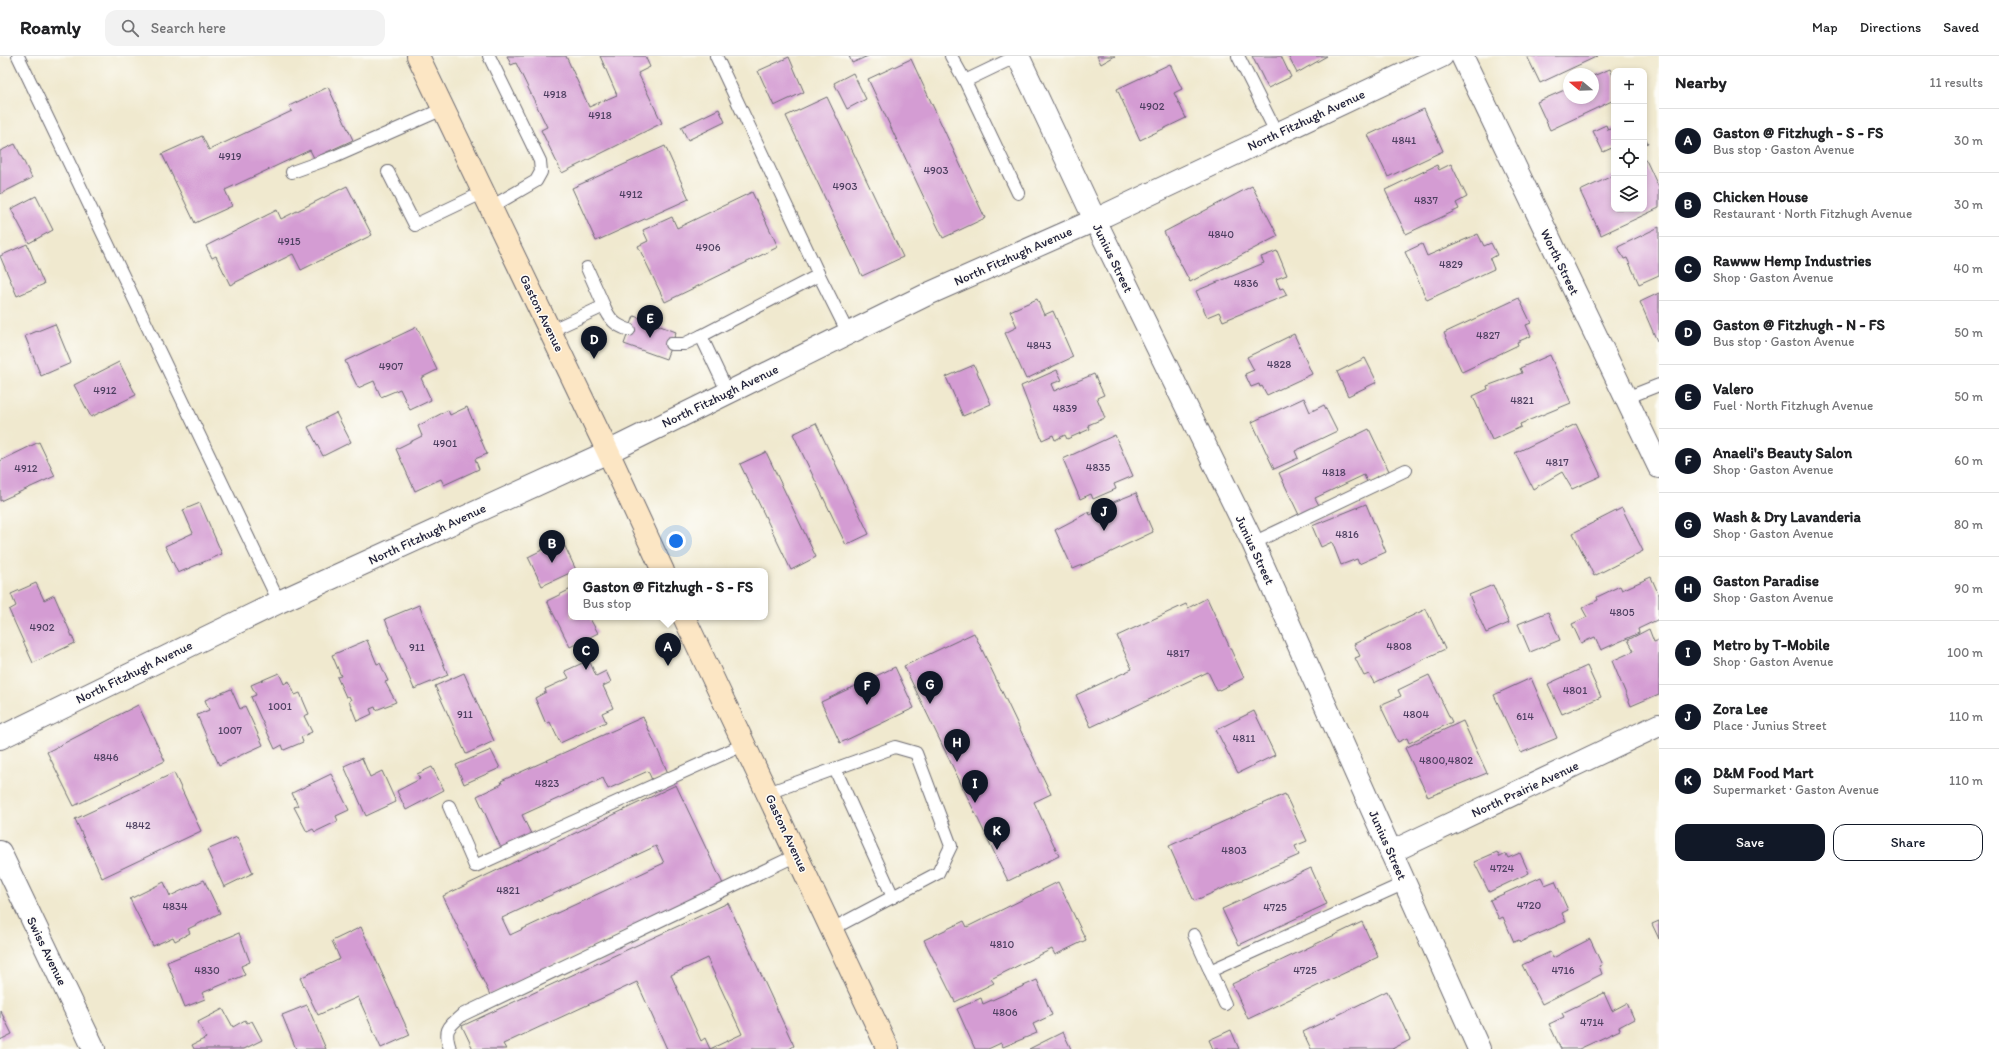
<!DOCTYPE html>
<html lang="en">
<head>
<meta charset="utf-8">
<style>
  :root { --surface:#fff; --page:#f2f2f2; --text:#202124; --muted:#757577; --line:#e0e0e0; --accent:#111827 }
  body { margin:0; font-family:Itim,sans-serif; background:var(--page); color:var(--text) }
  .controls { position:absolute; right:12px; top:12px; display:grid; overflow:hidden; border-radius:8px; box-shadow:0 2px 6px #0003 }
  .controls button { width:36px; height:36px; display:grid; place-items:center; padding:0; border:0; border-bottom:1px solid var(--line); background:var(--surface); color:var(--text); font:20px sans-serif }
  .compass { position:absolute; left:1563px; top:12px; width:36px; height:36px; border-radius:50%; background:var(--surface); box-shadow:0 2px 6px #0003; rotate:289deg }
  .you { position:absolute; left:676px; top:485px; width:14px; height:14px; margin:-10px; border:3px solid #fff; border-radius:50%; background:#1a73e8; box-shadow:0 0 0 6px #1a73e833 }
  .badge { display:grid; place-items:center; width:26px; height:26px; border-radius:50%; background:var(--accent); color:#fff; font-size:13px; font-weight:700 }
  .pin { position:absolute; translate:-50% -33px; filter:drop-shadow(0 1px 2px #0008) }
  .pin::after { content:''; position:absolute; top:21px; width:14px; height:12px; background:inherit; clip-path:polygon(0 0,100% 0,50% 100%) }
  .popup { position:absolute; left:568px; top:512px; width:200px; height:52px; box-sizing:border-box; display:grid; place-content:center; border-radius:8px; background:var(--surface); filter:drop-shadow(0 1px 3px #0005); font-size:13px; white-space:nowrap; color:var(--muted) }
  .popup b { font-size:15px; color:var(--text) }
  .popup::after { content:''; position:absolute; left:50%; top:100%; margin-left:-8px; border:8px solid transparent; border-top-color:var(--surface) }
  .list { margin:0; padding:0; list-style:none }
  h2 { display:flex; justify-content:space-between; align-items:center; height:52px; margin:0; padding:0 16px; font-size:17px }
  h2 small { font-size:13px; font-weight:400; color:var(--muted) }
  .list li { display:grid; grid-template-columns:26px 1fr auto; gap:12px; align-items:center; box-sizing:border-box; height:64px; padding:0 16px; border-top:1px solid var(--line) }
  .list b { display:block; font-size:15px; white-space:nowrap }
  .list p { margin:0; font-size:13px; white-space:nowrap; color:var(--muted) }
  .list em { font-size:13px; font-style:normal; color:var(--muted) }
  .actions { display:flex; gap:8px; padding:12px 16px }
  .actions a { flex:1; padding:9px 0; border:1px solid var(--accent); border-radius:12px; text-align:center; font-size:14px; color:var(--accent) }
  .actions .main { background:var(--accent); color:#fff }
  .icon { flex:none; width:22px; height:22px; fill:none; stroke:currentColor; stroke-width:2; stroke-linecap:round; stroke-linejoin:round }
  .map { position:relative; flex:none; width:1659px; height:993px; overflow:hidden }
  header { display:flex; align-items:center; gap:24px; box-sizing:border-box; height:56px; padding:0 20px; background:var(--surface); border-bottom:1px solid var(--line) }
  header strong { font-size:19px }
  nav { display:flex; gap:22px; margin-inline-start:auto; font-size:14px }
  .search { width:280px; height:36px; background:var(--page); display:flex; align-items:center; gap:10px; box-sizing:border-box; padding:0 14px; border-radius:12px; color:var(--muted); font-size:15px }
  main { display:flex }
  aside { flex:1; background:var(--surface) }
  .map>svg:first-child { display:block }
  .building { fill:#d49cd3; fill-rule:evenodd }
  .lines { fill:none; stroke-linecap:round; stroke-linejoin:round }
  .service-casing { stroke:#6a686f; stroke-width:14 }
  .minor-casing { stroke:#6a686f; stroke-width:24 }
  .tertiary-casing { stroke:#6a686f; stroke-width:24 }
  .secondary-casing { stroke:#6a686f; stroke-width:24 }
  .service { stroke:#fff; stroke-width:12 }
  .minor { stroke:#fff; stroke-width:22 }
  .tertiary { stroke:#fff; stroke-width:22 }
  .secondary { stroke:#fce6c4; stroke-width:22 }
  .labels { text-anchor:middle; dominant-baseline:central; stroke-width:3; stroke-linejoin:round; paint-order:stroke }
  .number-label { font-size:11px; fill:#4e4061 }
  .street-label { font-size:13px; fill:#22223b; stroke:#fdfcf7 }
</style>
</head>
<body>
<header>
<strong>Roamly</strong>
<div class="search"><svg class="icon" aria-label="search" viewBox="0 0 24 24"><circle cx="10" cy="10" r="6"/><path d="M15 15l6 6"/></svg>Search here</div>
<nav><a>Map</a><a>Directions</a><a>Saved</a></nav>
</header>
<main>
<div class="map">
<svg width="1659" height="993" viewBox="0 0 1659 993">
  <rect width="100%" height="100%" fill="#fdfcf7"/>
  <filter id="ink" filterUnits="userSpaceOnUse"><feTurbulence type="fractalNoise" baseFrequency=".025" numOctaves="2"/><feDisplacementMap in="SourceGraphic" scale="8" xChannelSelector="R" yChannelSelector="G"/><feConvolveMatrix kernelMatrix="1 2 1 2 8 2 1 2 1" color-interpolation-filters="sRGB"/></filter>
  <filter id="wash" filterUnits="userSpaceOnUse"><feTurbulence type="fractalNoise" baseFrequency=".012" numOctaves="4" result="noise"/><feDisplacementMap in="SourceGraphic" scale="16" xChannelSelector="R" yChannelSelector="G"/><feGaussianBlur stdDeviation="0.9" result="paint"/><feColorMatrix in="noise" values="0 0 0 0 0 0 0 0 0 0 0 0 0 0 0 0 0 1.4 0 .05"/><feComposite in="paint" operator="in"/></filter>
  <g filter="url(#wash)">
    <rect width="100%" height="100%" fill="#f0e9cf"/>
    <g id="blocks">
      <g class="building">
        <polygon points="507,0 566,0 589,51 617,39 600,0 645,0 650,11 638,17 662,67 562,117 541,74 547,71 516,7 511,9"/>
        <polygon points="849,0 868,0 852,7"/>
        <polygon points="1097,0 1115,0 1101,8"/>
        <polygon points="1252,0 1281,0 1291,21 1268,32"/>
        <polygon points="1288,0 1327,0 1297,17"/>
        <polygon points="1527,0 1598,0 1540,27"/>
        <polygon points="789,1 804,36 774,50 758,15"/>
        <polygon points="911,3 985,162 943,182 868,23"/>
        <polygon points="1170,8 1182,33 1174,37 1186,62 1140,84 1117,33"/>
        <polygon points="1610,13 1614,22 1614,44 1550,74 1537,46 1569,32 1569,42 1593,42 1593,20"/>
        <polygon points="853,17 866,43 847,53 834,27"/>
        <polygon points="328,31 353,84 314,102 310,94 225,134 232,150 195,167 162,98 202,80 209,94 292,55 289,50"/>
        <polygon points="827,41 903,201 862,220 786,60"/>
        <polygon points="719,53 725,66 688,84 681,71"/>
        <polygon points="1424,53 1443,95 1388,121 1368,79"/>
        <polygon points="1606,69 1608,74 1614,71 1614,91 1603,96 1593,75"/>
        <polygon points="1644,79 1648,87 1644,88"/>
        <polygon points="15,88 32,122 0,138 0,95"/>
        <polygon points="665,90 689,143 596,185 572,132"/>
        <polygon points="1646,104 1659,132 1659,152 1601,179 1580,135 1614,119 1614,153 1644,153 1644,105"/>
        <polygon points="1451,108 1467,141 1456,147 1459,153 1406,178 1385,134 1437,109 1439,114"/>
        <polygon points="347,130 372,179 301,214 293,198 230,229 216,200 212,202 206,190 277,154 281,163"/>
        <polygon points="1252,130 1278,180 1190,226 1164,176"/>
        <polygon points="752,136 778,191 665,246 638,190 648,185 643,174 672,161 677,172"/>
        <polygon points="36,140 53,174 29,187 11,153"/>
        <polygon points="1659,171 1659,219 1639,228 1627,202 1624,203 1618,191"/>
        <polygon points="1478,178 1484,190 1491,187 1497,199 1490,203 1494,213 1427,244 1405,196 1422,188 1427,200"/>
        <polygon points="27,188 44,228 17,240 0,200"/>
        <polygon points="1277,195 1287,219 1276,223 1280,233 1283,232 1287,239 1223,265 1219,256 1207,261 1196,235 1264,207 1261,201"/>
        <polygon points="1659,237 1659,284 1657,285 1640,246"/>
        <polygon points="1519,242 1531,267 1526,269 1531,280 1517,286 1518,289 1462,316 1444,277"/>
        <polygon points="1037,243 1044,259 1053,255 1073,301 1026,323 1005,277 1017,271 1010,255"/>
        <polygon points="634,260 676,276 666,303 624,288"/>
        <polygon points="55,268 71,307 41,320 25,280"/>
        <polygon points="417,271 437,314 421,322 431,344 410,354 400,333 381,341 374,325 358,332 345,305"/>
        <polygon points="1294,278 1312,318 1267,339 1262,330 1260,331 1259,328 1251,331 1245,318 1254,314 1247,301"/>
        <polygon points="1550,299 1571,347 1520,368 1521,371 1492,384 1473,340 1488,333 1487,330 1522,317 1520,312"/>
        <polygon points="1365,302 1377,326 1348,340 1337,316"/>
        <polygon points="119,306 136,339 91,361 74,329"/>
        <polygon points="974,309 991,348 963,360 946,321"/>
        <polygon points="1057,314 1062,324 1051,328 1054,335 1094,318 1104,339 1097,342 1105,362 1088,369 1090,373 1067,383 1065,379 1055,384 1053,379 1042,384 1021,330"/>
        <polygon points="1304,342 1310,356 1324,349 1337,375 1295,395 1298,402 1274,413 1252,366"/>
        <polygon points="467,351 487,398 475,403 479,413 444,429 441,423 415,435 396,393 422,380 418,370 448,354 450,359"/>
        <polygon points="336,357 351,386 323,400 308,371"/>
        <polygon points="816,367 869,478 846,489 793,378"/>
        <polygon points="1576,368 1601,420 1572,433 1562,416 1533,433 1515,397"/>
        <polygon points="1369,373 1389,415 1367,426 1364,419 1315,442 1319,449 1299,459 1279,417"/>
        <polygon points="1115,379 1133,420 1114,428 1116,433 1093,443 1091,438 1080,443 1063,403"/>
        <polygon points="39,386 55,420 0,445 0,405"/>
        <polygon points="766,396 816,501 791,514 740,408"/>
        <polygon points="1136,437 1153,476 1109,497 1109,498 1073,513 1055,474 1089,456 1090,459 1107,451 1106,449"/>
        <polygon points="200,447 222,498 178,517 165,490 193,477 183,454"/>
        <polygon points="1366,448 1386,496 1359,508 1357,503 1341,509 1332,486 1321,491 1312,470"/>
        <polygon points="1622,452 1643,495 1594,520 1573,477"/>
        <polygon points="562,484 576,514 542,530 528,501"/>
        <polygon points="1651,521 1659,539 1659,563 1638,573 1639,577 1601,594 1595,581 1581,587 1572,568 1587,561 1582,552 1598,544 1597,541 1620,530 1622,534"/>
        <polygon points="36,527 44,544 54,539 75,587 33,607 9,554 16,550 11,538"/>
        <polygon points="1493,529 1509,567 1486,577 1469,539"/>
        <polygon points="571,533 571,561 589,561 598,577 570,591 547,545"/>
        <polygon points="1207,542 1244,622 1217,635 1208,616 1091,671 1076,639 1132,613 1117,580 1186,548 1188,552"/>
        <polygon points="419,549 448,619 414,633 385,563"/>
        <polygon points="1426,553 1445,593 1374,627 1369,618 1364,620 1355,602 1360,600 1354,588"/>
        <polygon points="1548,556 1560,584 1530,596 1518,568"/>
        <polygon points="1649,573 1654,586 1659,584 1659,638 1631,650 1612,605 1634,595 1628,584"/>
        <polygon points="974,577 1051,738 1034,746 1059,800 1008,825 904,610"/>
        <polygon points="367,584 377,608 380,607 388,625 385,626 396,646 376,654 375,651 370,653 372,658 357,665 349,645 351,644 349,640 346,641 337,621 341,620 332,599"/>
        <polygon points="589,604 596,620 606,615 611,626 603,630 613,652 602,657 606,666 560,687 550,666 546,668 535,642 546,636 545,633 569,622 565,615"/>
        <polygon points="1587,610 1601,641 1562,658 1548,628"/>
        <polygon points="895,611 914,652 840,687 821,646"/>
        <polygon points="279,617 284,628 289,625 295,639 300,637 309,658 304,660 312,676 301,681 303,686 284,694 282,689 275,693 251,641 256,639 251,629"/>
        <polygon points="464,617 494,685 466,698 435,630"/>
        <polygon points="1429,619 1452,666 1409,687 1407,682 1398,686 1380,649 1401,640 1398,634"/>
        <polygon points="1531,622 1557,682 1521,697 1494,639"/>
        <polygon points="231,633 240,653 245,650 263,689 219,709 197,659 209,654 205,644"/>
        <polygon points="138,649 165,705 74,750 47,696"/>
        <polygon points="1254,655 1275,699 1238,717 1216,674"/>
        <polygon points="643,661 668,717 652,724 648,715 608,733 603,722 522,759 532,780 502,794 477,740 502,728 501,725"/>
        <polygon points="1463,665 1487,717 1428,741 1405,692"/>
        <polygon points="491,694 500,712 464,728 456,709"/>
        <polygon points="362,702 370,721 382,715 396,746 366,760 344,710"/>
        <polygon points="432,711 444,734 406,754 397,735 420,723 417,718"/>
        <polygon points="174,717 201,775 102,822 75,763"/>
        <polygon points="331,718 349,754 336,760 338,765 315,776 313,773 307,776 294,751 298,750 292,737"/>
        <path d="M676,729L723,828L490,939L443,840ZM656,790L664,807L510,879L502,862Z"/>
        <polygon points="1285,738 1307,785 1295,790 1299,799 1194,845 1169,790"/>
        <polygon points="237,781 253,817 224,831 207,794"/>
        <polygon points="1497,796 1500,801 1506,798 1508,802 1520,797 1529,817 1489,836 1474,806"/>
        <polygon points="1311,812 1327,848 1239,889 1222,853"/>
        <polygon points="1541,821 1545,829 1555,825 1568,854 1562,857 1566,866 1520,886 1519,884 1514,886 1503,861 1499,863 1490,844"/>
        <polygon points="204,824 220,857 188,873 190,877 175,885 173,881 153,890 130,843 164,826 170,840"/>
        <polygon points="1058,826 1086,884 1055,899 1052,893 991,923 994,927 955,946 924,884 964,865 967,871"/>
        <path d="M728,847L794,990L789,993H667L637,926L503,988L506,993H473L462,970ZM707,902L742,978L710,993L705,982L701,985L671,919Z"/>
        <polygon points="1659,865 1659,883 1652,868"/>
        <polygon points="1362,866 1378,901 1248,963 1232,928"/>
        <polygon points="361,871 410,979 381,992 358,941 318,959 300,922 340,903 332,885"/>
        <polygon points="239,877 250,906 241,910 245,919 202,937 205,943 185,951 167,906"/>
        <polygon points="1590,883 1602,909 1599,910 1602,918 1542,948 1522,909 1550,896 1553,902"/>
        <polygon points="1037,924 1052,959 1033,968 1037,977 1003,991 1001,987 988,993 975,993 957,953 981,942 983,948"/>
        <polygon points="1387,935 1410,984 1392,993 1311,993 1303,976"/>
        <polygon points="1604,937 1612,955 1627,947 1634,963 1619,971 1620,974 1579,993 1561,993 1549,968 1564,961 1562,957"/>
        <polygon points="307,949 326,993 296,993 282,959"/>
        <polygon points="223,953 233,971 245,964 247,967 252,965 262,984 244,993 194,993 192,989 206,982 198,966"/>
        <polygon points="0,954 12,978 0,984"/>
        <polygon points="1231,974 1239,993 1213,993 1209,984"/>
        <polygon points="1063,976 1071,993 1029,993"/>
      </g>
    </g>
  </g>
  <g filter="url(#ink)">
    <use href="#blocks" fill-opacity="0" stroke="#6a686f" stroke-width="1"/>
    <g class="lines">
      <g class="service-casing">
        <g id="service">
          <polyline points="18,0 279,546"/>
          <polyline points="489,0 540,105 541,116 536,125 491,151"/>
          <polyline points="716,0 819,219 848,277"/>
          <polyline points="951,0 965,25"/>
          <polyline points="1017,0 965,25 1018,137"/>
          <polyline points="1238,0 1277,78"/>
          <polyline points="292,116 334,101 443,53"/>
          <polyline points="388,116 415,169 484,136"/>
          <polyline points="587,212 604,250"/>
          <path d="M550,275L604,250C610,264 615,269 629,274"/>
          <polyline points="671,288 684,288 701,280"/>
          <polyline points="728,337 701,280 819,219"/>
          <polyline points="1626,342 1659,329"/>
          <polyline points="1253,487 1406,414"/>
          <polyline points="835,713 893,841"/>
          <polyline points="768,737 895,691 916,697 951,790 938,817 832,873"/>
          <polyline points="449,750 475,810 743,689"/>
          <polyline points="1194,879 1225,948"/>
          <polyline points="1210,915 1405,827"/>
          <path d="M450,993C444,974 447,972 462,959L797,799"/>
        </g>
      </g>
      <g class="minor-casing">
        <g id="minor">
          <polyline points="1018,0 1095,164 1253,487 1479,993"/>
          <polyline points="1462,0 1659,411"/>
          <polyline points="1391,796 1659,669"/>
        </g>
      </g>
      <g class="tertiary-casing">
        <g id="tertiary">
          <polyline points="0,682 279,546 608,396 928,238 1095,164 1442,0"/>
          <polyline points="0,796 94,993"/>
        </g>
      </g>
      <g class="secondary-casing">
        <g id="secondary">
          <polyline points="418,0 608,396 663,515"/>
          <polyline points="684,561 888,993"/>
        </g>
      </g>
      <use href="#service" class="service"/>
      <use href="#minor" class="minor"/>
      <use href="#tertiary" class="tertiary"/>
      <use href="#secondary" class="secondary"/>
    </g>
  </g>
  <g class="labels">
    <g class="number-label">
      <text x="555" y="38">4918</text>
      <text x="1152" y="50">4902</text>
      <text x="600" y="59">4918</text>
      <text x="1404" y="84">4841</text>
      <text x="230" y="100">4919</text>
      <text x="936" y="114">4903</text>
      <text x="845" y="130">4903</text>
      <text x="631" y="138">4912</text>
      <text x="1426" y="144">4837</text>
      <text x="1221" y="178">4840</text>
      <text x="289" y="185">4915</text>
      <text x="708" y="191">4906</text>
      <text x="1451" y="208">4829</text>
      <text x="1246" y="227">4836</text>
      <text x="1488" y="279">4827</text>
      <text x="1039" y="289">4843</text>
      <text x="1279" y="308">4828</text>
      <text x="391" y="310">4907</text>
      <text x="105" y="334">4912</text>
      <text x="1522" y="344">4821</text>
      <text x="1065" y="352">4839</text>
      <text x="445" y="387">4901</text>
      <text x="1557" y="406">4817</text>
      <text x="1098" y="411">4835</text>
      <text x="26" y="412">4912</text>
      <text x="1334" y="416">4818</text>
      <text x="1347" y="478">4816</text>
      <text x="1622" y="556">4805</text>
      <text x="42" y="571">4902</text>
      <text x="1399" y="590">4808</text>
      <text x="417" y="591">911</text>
      <text x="1178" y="597">4817</text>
      <text x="1575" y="634">4801</text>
      <text x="280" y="650">1001</text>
      <text x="465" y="658">911</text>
      <text x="1416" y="658">4804</text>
      <text x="1525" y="660">614</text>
      <text x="230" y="674">1007</text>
      <text x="1244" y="682">4811</text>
      <text x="106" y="701">4846</text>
      <text x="1446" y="704">4800,4802</text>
      <text x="547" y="727">4823</text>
      <text x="138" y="769">4842</text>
      <text x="1234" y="794">4803</text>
      <text x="1502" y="812">4724</text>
      <text x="508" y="834">4821</text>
      <text x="1529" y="849">4720</text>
      <text x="175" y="850">4834</text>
      <text x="1275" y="851">4725</text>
      <text x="1002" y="888">4810</text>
      <text x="207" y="914">4830</text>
      <text x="1305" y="914">4725</text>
      <text x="1563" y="914">4716</text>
      <text x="1005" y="956">4806</text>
      <text x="1592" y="966">4714</text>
    </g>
    <g class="street-label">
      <text transform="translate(1306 64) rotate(-25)">North Fitzhugh Avenue</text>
      <text transform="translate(1013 200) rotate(-24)">North Fitzhugh Avenue</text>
      <text transform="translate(1113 202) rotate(64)">Junius Street</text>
      <text transform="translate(1560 206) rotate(64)">Worth Street</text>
      <text transform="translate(542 257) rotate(64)">Gaston Avenue</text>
      <text transform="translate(720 340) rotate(-26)">North Fitzhugh Avenue</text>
      <text transform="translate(427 478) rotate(-25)">North Fitzhugh Avenue</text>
      <text transform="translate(1255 494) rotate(65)">Junius Street</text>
      <text transform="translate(134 616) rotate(-26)">North Fitzhugh Avenue</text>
      <text transform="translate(1525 733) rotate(-25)">North Prairie Avenue</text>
      <text transform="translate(787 777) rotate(65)">Gaston Avenue</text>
      <text transform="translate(1388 789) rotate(66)">Junius Street</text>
      <text transform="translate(47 895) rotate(64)">Swiss Avenue</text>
    </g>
  </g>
</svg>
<div class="controls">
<button>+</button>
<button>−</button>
<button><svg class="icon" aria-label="locate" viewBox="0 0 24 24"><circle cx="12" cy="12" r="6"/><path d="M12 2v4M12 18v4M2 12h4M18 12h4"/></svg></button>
<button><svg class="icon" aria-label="layers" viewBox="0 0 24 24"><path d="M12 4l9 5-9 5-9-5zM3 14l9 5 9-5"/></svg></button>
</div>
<svg class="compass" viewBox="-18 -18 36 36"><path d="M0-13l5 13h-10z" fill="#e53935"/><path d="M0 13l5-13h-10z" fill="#757577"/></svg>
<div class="you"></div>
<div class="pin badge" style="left:668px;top:610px">A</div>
<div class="popup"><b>Gaston @ Fitzhugh - S - FS</b>Bus stop</div>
<div class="pin badge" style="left:552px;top:507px">B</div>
<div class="pin badge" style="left:586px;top:614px">C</div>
<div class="pin badge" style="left:594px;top:303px">D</div>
<div class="pin badge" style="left:650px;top:282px">E</div>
<div class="pin badge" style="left:867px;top:649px">F</div>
<div class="pin badge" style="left:930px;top:648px">G</div>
<div class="pin badge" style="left:957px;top:706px">H</div>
<div class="pin badge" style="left:975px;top:747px">I</div>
<div class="pin badge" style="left:1104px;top:475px">J</div>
<div class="pin badge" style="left:997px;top:794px">K</div>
</div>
<aside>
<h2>Nearby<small>11 results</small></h2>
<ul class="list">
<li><span class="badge">A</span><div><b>Gaston @ Fitzhugh - S - FS</b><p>Bus stop · Gaston Avenue</p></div><em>30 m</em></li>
<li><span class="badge">B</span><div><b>Chicken House</b><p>Restaurant · North Fitzhugh Avenue</p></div><em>30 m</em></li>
<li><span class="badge">C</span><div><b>Rawww Hemp Industries</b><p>Shop · Gaston Avenue</p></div><em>40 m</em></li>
<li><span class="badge">D</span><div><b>Gaston @ Fitzhugh - N - FS</b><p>Bus stop · Gaston Avenue</p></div><em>50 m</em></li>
<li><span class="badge">E</span><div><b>Valero</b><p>Fuel · North Fitzhugh Avenue</p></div><em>50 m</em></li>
<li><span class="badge">F</span><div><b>Anaeli's Beauty Salon</b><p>Shop · Gaston Avenue</p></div><em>60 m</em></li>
<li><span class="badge">G</span><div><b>Wash &amp; Dry Lavanderia</b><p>Shop · Gaston Avenue</p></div><em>80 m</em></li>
<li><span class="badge">H</span><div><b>Gaston Paradise</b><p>Shop · Gaston Avenue</p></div><em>90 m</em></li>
<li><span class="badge">I</span><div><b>Metro by T-Mobile</b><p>Shop · Gaston Avenue</p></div><em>100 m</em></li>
<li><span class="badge">J</span><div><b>Zora Lee</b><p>Place · Junius Street</p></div><em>110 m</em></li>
<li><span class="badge">K</span><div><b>D&amp;M Food Mart</b><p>Supermarket · Gaston Avenue</p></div><em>110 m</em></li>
</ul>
<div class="actions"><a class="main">Save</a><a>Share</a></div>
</aside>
</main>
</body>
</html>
